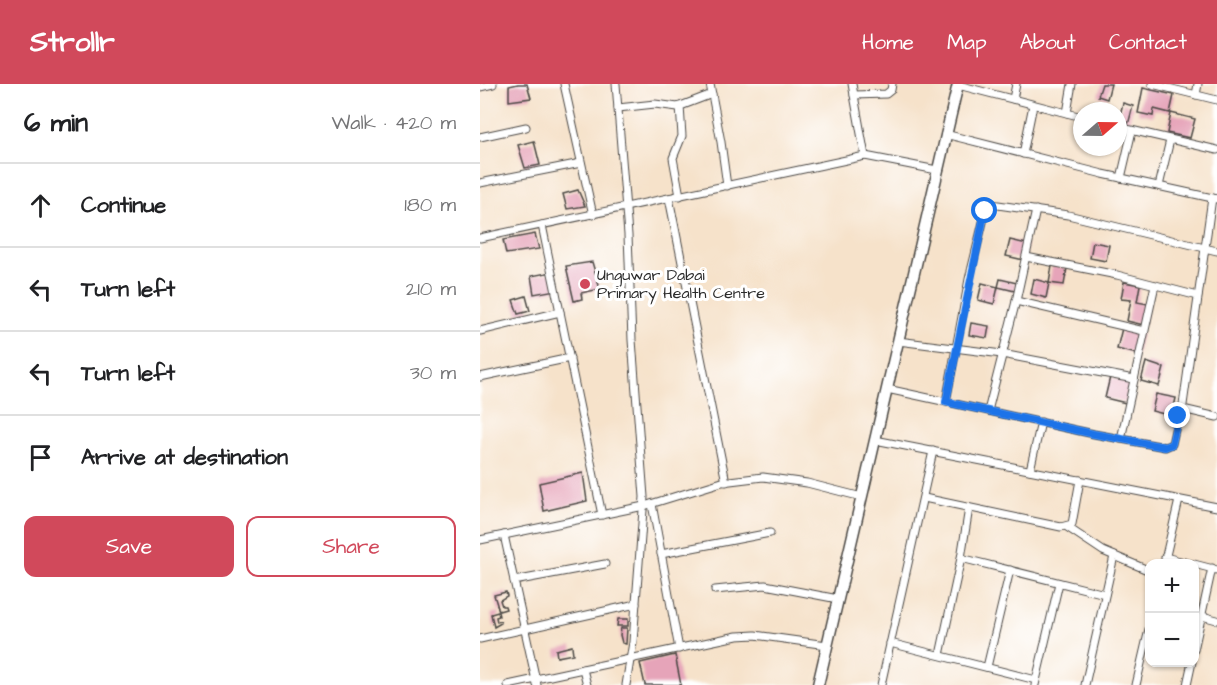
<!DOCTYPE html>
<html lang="en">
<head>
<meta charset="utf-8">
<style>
  :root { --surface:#fff; --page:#f2f2f2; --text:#202124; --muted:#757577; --line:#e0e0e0; --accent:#d1495b }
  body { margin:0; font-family:"Architects Daughter",sans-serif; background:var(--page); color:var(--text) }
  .controls { position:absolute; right:18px; bottom:18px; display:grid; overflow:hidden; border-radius:12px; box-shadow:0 2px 4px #0004 }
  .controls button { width:54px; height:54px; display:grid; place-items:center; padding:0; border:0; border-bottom:2px solid var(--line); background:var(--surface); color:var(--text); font:30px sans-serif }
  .compass { position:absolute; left:593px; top:18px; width:54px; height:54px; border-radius:50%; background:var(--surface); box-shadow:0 2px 4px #0004; rotate:70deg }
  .stop { position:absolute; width:18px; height:18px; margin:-14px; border:4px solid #1a73e8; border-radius:50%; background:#fff }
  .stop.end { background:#1a73e8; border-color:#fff; box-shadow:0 2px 6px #0008 }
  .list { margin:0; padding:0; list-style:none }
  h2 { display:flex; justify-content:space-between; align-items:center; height:78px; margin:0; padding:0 24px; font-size:26px }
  h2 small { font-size:20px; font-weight:400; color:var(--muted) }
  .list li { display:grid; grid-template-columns:39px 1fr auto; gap:18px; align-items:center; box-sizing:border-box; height:84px; padding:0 24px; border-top:2px solid var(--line) }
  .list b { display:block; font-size:22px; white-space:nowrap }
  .list em { font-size:20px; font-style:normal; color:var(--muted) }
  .actions { display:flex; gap:12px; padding:18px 24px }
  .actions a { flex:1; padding:14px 0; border:2px solid var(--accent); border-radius:12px; text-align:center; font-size:21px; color:var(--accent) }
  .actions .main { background:var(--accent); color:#fff }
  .icon { flex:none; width:33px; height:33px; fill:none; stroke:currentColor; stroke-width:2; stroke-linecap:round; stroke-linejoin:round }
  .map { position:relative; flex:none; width:737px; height:601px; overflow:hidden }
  header { display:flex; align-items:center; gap:36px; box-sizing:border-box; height:84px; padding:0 30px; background:var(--accent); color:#fff }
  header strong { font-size:28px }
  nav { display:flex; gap:33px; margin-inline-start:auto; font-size:21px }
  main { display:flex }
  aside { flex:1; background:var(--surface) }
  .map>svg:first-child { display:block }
  .building { fill:#e6a4b9 }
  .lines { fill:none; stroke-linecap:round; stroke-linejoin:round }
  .street-casing { stroke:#494643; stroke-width:9 }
  .secondary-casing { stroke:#494643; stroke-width:13 }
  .street { stroke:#fff; stroke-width:7 }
  .secondary { stroke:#fff; stroke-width:10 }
  .route { stroke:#1a73e8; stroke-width:8 }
  .poi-dot { fill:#d1495b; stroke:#fff; stroke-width:2 }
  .labels { text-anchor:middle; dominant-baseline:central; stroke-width:6; stroke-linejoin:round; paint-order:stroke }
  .poi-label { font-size:16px; fill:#2b2b2b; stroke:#fff; text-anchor:start }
</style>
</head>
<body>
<header>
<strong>Strollr</strong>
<nav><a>Home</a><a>Map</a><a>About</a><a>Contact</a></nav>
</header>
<main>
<aside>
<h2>6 min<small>Walk · 420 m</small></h2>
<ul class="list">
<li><svg class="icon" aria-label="ahead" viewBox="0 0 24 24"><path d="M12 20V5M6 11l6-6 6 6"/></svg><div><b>Continue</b></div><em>180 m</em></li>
<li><svg class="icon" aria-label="left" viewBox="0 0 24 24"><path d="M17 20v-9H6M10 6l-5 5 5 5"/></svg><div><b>Turn left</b></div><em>210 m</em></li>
<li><svg class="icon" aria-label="left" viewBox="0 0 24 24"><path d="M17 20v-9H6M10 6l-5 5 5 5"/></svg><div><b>Turn left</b></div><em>30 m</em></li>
<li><svg class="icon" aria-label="arrive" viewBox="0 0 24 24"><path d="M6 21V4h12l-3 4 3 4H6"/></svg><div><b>Arrive at destination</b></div></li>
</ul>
<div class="actions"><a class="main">Save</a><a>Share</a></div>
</aside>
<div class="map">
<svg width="737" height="601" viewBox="0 0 737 601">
  <rect width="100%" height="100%" fill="#fff"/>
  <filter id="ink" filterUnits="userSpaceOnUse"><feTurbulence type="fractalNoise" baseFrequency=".0167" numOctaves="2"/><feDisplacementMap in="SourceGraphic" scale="12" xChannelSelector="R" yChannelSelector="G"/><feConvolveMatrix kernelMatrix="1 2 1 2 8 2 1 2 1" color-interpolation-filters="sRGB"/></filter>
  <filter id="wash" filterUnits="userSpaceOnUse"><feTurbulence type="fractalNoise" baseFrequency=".008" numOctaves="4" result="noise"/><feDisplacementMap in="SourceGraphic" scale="24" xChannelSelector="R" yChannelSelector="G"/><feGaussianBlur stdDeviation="1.35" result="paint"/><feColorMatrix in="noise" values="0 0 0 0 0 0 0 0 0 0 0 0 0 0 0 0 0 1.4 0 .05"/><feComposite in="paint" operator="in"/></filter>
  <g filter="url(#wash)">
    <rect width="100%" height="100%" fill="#f6e2ca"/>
    <g id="blocks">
      <g class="building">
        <polygon points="38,0 47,0 51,14 29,17 29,2"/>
        <polygon points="622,0 631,0 627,15 618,12"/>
        <polygon points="663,4 694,11 690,29 674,25 673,32 658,29"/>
        <polygon points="643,19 653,22 648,41 638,39"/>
        <polygon points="691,29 715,35 710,54 687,49"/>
        <polygon points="54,57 60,81 45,84 38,61"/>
        <polygon points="98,106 105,122 87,125 83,110"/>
        <polygon points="55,150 59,165 26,170 23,156"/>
        <polygon points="530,156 547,160 544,176 526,172"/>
        <polygon points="613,158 629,161 626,177 610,174"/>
        <polygon points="112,178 120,205 101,209 102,215 94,217 86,182"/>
        <polygon points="572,182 587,184 584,201 569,199"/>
        <polygon points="72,188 76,206 54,210 51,192"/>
        <polygon points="520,195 537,199 535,207 518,203"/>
        <polygon points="554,195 569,199 566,214 551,210"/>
        <polygon points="644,198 660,201 657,218 668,220 664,241 647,237 651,216 641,215"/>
        <polygon points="502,199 518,203 514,220 498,216"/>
        <polygon points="46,212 50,227 38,230 33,216"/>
        <polygon points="491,239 509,242 507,254 489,251"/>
        <polygon points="642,244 662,249 657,270 637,265"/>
        <polygon points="666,278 684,284 679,302 661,297"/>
        <polygon points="630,293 651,298 646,319 625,314"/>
        <polygon points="676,310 696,314 692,332 672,327"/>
        <polygon points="103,389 107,417 64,427 59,399"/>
        <polygon points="26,508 27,512 20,516 22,522 25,522 26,525 19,527 14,511"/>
        <polygon points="18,528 19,532 16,533 17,538 20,537 21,539 14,543 11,530"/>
        <polygon points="138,535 148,535 148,542 137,542"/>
        <polygon points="141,544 147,544 146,560 142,559 140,551"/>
        <polygon points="92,562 93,570 77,573 76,566"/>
        <polygon points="195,571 201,601 165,601 160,579"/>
      </g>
    </g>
  </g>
  <g filter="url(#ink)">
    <use href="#blocks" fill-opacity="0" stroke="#494643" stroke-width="1.5"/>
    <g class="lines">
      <g class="street-casing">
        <g id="street">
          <polyline points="84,0 113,131"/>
          <polyline points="136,0 148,151 152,256 164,413 153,558 146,601"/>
          <polyline points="230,0 241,58 247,102"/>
          <polyline points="372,0 385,72"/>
          <polyline points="672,0 737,16"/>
          <polyline points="478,1 602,33"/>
          <polyline points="0,3 13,0"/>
          <polyline points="374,11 406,10 411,6 412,0"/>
          <polyline points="716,11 718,0"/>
          <polyline points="533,15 536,0"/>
          <polyline points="200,22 202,52 193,74 200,112"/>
          <polyline points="138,24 175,20 198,23 232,10"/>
          <polyline points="587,29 592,0"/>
          <polyline points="638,43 737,66"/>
          <polyline points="465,50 623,90 737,115"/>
          <polyline points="0,53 46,43"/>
          <polyline points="543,70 553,21"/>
          <polyline points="641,94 652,47"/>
          <polyline points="0,99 101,79"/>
          <polyline points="679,102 690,56"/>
          <polyline points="189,114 246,398"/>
          <polyline points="62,141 122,431"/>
          <polyline points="0,154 385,72 457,86"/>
          <polyline points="546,173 637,191 718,212"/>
          <polyline points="536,217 664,247"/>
          <polyline points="0,247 80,228"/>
          <polyline points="418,257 522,270 654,295"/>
          <polyline points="0,293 90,274"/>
          <polyline points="407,305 614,350 685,363 692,360 698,332 702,328 732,114"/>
          <polyline points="466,318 489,195 507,122 511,120 588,131 737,167"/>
          <polyline points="508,327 536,217 556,126"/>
          <polyline points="702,328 707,326 737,333"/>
          <polyline points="641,355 675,201"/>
          <polyline points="395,356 737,423"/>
          <polyline points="550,386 561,338"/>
          <polyline points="444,414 581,443 592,440 600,396"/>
          <polyline points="172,420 199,565"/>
          <polyline points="587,443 623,467 670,487"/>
          <polyline points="24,451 57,601"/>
          <polyline points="0,456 164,422 242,398 283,393 327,399 382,413"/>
          <polyline points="181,470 290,449"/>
          <polyline points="685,473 712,480"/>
          <polyline points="481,474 625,510"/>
          <polyline points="684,480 699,416"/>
          <polyline points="714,480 737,486"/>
          <polyline points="34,497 125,480"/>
          <polyline points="235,506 285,501 358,515"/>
          <polyline points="722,532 737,536"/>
          <polyline points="0,555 156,520"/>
          <polyline points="410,559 556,596"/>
          <polyline points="714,566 732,484"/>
          <polyline points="460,571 481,474 489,424"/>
          <polyline points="507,583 530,486"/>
          <polyline points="103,585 107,601"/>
          <polyline points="28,601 257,552 275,551 347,561"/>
          <polyline points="401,601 453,367"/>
          <polyline points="555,601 579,499"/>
          <polyline points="605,601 634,472"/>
          <polyline points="656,601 670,541"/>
          <polyline points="707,601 712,578"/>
        </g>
      </g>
      <g class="secondary-casing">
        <polyline id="secondary" points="338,601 478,0"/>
      </g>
      <use href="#street" class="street"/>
      <use href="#secondary" class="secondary"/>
    </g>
  </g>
  <g class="lines" filter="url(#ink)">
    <polyline class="route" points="505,127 466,318 614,350 685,363 692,360 698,332"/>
  </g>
  <circle class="poi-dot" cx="105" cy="200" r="6"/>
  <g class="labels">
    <g class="poi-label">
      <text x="117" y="191">Unguwar Dabai<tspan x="117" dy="18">Primary Health Centre</tspan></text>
    </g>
  </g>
</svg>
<div class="controls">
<button>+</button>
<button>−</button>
</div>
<svg class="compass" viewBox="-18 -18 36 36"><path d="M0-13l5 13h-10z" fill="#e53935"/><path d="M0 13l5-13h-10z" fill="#757577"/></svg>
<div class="stop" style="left:505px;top:127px"></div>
<div class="stop end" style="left:698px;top:332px"></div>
</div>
</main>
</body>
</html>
